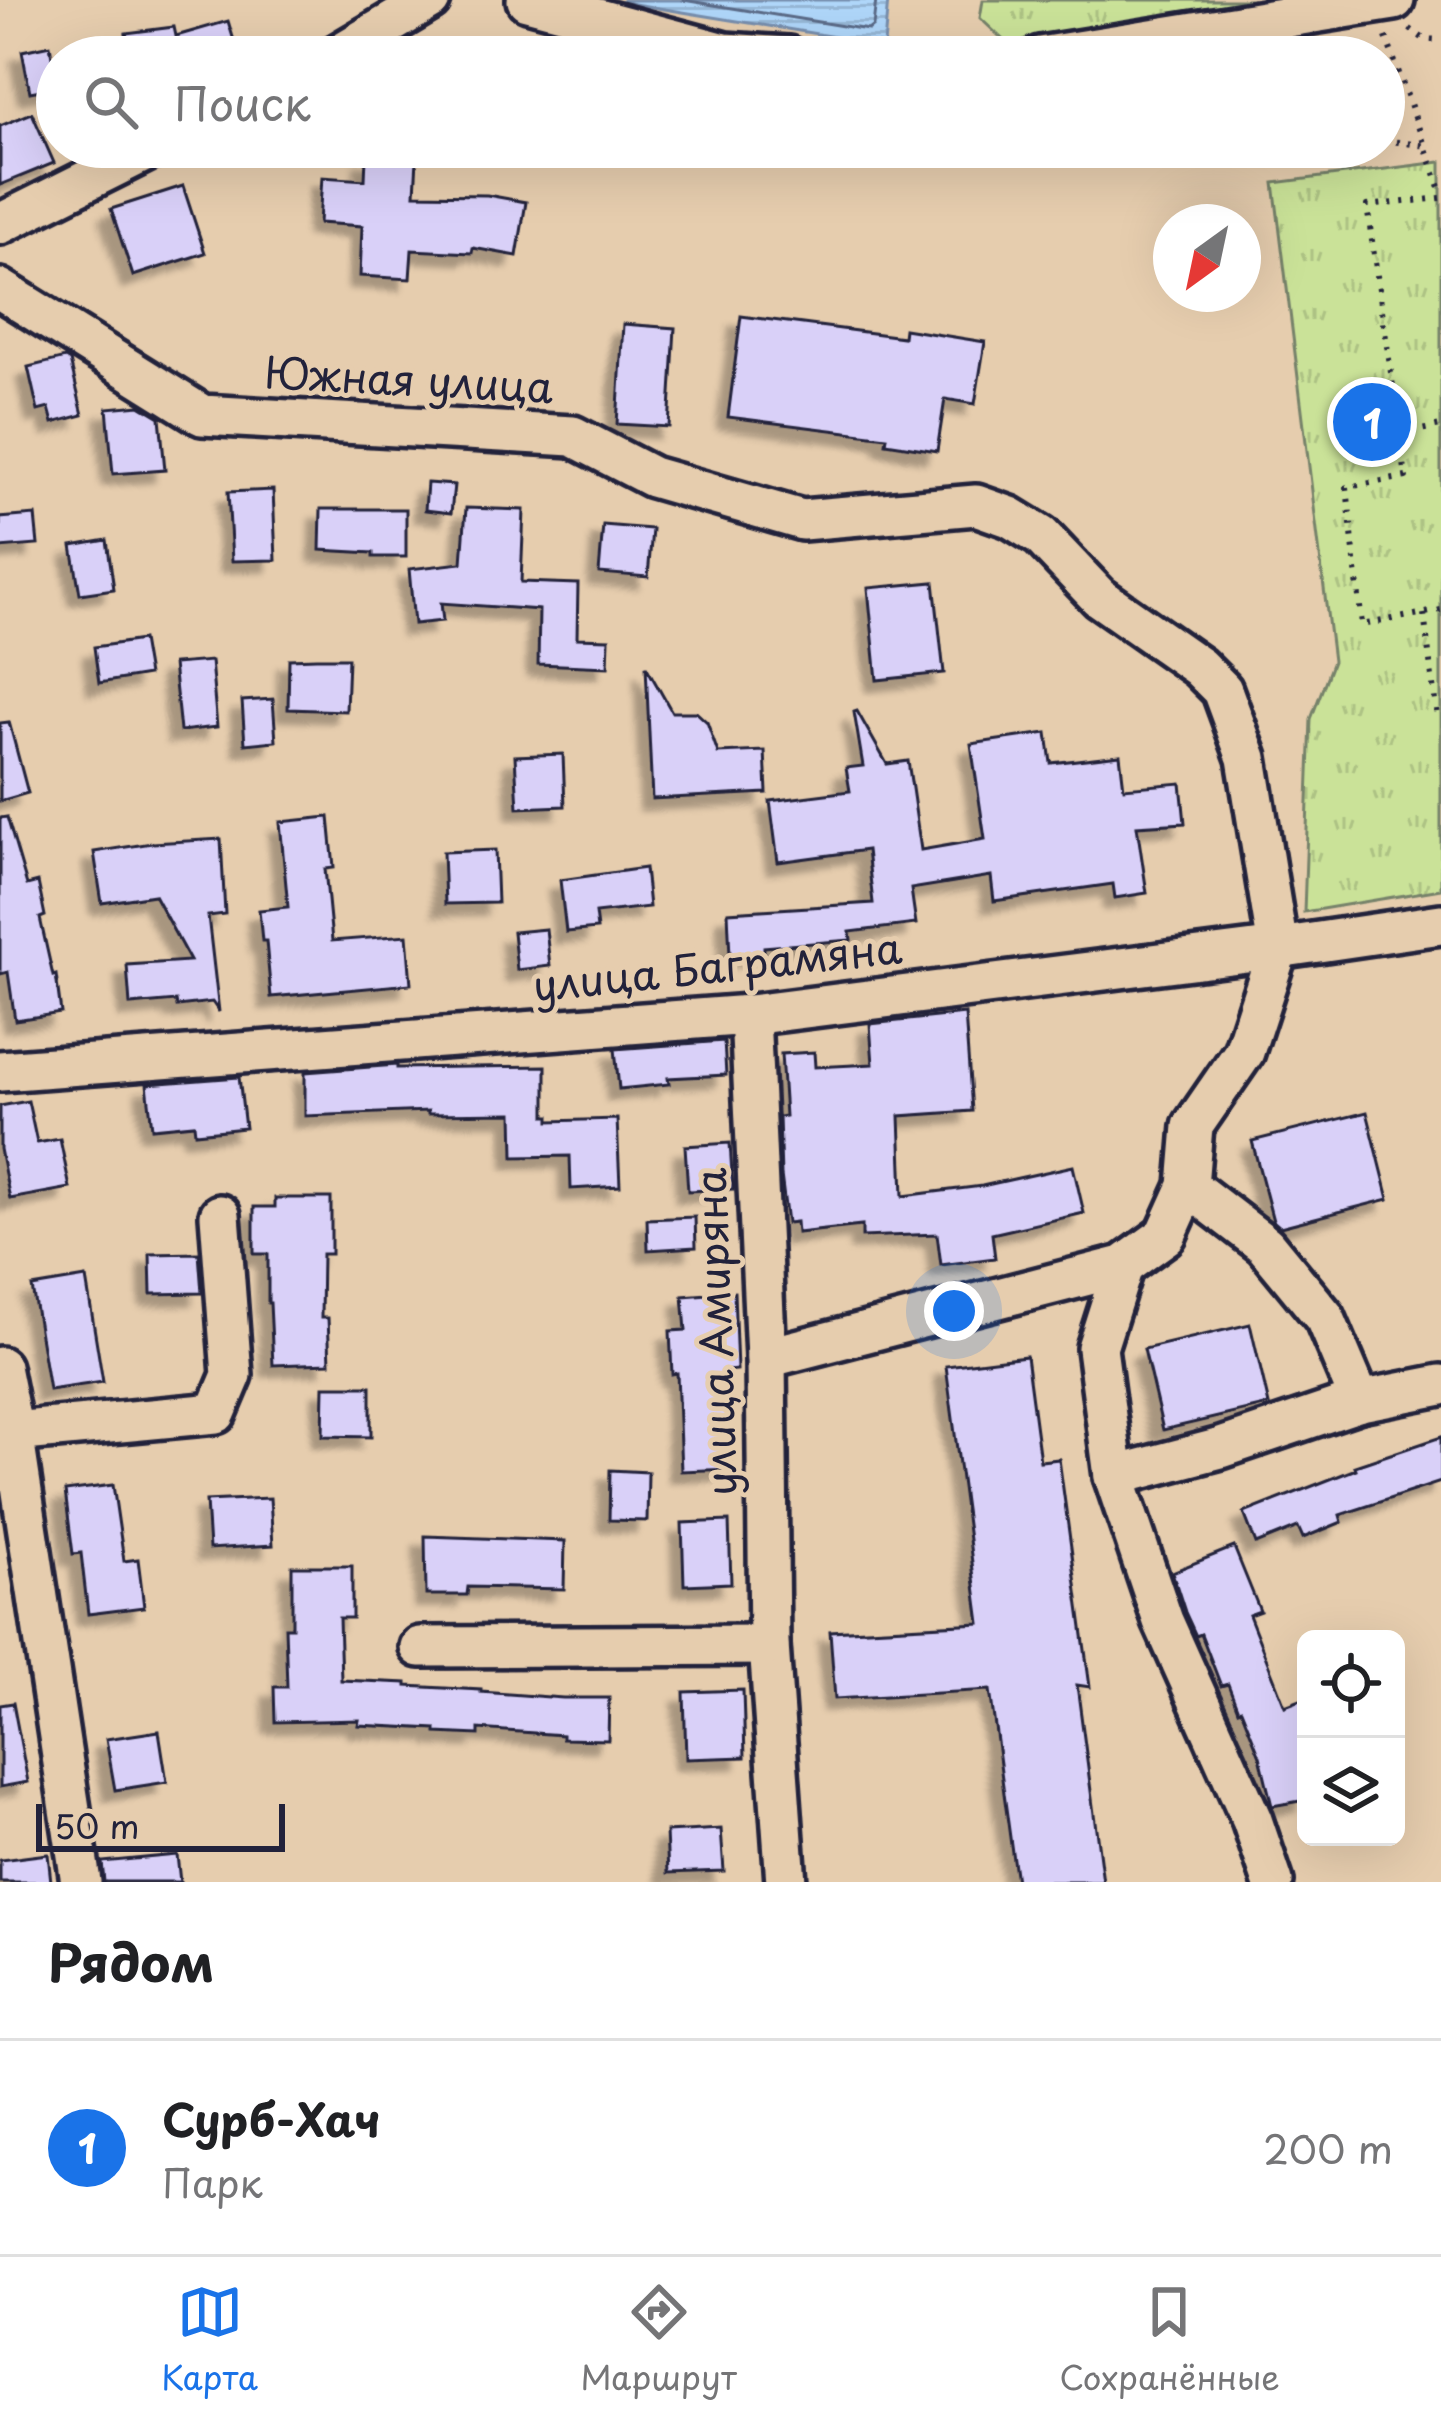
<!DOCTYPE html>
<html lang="ru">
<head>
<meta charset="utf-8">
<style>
  :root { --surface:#fff; --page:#f6f6f6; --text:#202124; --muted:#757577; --line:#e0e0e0; --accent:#1a73e8 }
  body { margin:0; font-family:"Playpen Sans",sans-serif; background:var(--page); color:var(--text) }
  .controls { position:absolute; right:36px; bottom:36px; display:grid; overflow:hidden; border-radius:18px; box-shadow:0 12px 48px #0002 }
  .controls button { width:108px; height:108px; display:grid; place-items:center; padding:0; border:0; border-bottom:3px solid var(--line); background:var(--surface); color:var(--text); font:60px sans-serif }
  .compass { position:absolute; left:1153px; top:204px; width:108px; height:108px; border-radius:50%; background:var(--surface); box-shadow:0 12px 48px #0002; rotate:213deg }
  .scale { position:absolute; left:36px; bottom:30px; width:249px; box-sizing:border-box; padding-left:12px; border:6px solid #22223b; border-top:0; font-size:33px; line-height:42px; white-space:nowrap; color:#22223b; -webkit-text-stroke:9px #e6cdae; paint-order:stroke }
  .you { position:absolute; left:954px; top:1311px; width:42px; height:42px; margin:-30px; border:9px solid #fff; border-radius:50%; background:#1a73e8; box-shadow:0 0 0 18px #1a73e833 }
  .badge { display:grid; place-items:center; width:78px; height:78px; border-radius:50%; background:var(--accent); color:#fff; font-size:39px; font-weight:700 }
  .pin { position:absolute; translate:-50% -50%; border:6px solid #fff; box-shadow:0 3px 12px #0006 }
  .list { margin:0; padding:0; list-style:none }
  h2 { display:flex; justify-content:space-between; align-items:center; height:156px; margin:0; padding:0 48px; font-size:51px }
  h2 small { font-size:39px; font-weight:400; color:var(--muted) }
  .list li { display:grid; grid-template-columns:78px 1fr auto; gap:36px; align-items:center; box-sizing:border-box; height:216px; padding:0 48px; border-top:3px solid var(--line) }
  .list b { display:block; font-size:45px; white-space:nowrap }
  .list p { margin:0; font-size:39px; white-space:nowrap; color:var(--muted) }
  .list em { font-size:39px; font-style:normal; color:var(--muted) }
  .icon { flex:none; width:66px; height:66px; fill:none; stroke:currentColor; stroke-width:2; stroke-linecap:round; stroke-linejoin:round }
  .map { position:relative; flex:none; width:1441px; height:1882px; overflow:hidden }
  .search { position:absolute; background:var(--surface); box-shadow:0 12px 48px #0002; left:36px; right:36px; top:36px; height:132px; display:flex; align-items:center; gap:30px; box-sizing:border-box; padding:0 42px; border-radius:66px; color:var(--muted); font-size:45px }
  .sheet { height:372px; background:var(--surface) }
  nav { display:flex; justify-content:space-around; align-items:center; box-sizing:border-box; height:168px; border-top:3px solid var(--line); background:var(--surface); font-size:33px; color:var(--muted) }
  nav a { display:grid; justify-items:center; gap:6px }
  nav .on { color:var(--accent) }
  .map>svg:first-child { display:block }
  .grass { fill:url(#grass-tufts); stroke:#76826a; stroke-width:3 }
  .water { fill:url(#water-rules); stroke:#778ead; stroke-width:3 }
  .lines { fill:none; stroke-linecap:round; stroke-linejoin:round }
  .shore { stroke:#5a6a87; stroke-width:3 }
  .building { fill:#d9d0f8; stroke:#22223b; stroke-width:3; filter:url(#shadow) }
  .minor-casing { stroke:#22223b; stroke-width:48 }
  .path { stroke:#22223b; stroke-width:6; stroke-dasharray:3 9; stroke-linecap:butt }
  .minor { stroke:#e6cdae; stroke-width:39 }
  .labels { text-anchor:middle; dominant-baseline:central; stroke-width:10; stroke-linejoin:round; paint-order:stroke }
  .street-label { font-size:42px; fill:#22223b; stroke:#e6cdae }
</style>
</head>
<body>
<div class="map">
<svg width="1441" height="1882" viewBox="0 0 1441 1882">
  <defs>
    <pattern id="grass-tufts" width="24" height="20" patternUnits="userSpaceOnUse" patternTransform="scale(3)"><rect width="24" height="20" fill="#cae298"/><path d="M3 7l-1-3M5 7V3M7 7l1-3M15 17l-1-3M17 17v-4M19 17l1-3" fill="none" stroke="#adc284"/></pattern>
    <pattern id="water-rules" width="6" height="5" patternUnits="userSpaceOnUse" patternTransform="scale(3)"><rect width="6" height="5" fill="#afd6f9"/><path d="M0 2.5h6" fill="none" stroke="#96b7d6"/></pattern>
    <filter id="shadow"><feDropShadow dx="-11" dy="11" stdDeviation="3" flood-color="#0004"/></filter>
  </defs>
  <rect width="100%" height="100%" fill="#e6cdae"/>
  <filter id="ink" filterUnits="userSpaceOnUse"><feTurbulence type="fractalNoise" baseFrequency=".00833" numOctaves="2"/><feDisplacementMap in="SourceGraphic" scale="24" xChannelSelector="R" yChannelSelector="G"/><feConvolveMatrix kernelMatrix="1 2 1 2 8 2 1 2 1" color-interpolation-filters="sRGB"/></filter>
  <g filter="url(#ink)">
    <g class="grass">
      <polygon points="983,0 1333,0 1274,14 1014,50 980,18"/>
      <polygon points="1441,162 1441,889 1304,912 1311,719 1333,661 1274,183"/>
    </g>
    <polygon class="water" points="623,0 888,0 884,45 622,2"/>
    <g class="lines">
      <polyline class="shore" points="683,0 868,30 873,26 876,0"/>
    </g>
    <g class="building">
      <polygon points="228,21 239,57 129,57 126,33 174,27 176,36"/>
      <polygon points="50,45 57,87 30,92 22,51"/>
      <polygon points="32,113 54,163 0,185 0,126"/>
      <polygon points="366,157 417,159 415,194 487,195 526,202 517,256 473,248 472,253 412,250 410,279 360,276 362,226 319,223 322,177 365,180"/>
      <polygon points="183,186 205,253 133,276 111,209"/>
      <polygon points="741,316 903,337 904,329 985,342 975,404 945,399 937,451 886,443 887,437 728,417"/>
      <polygon points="623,324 675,328 669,427 617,424"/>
      <polygon points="65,358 70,361 83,415 53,423 49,408 38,411 28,367"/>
      <polygon points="140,405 160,417 165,470 113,474 107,408"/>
      <polygon points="427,483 454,485 451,513 425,510"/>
      <polygon points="273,490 276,560 232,561 228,492"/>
      <polygon points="466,508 524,510 521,582 578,584 577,638 609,639 608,667 538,664 539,610 441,603 443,621 414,624 409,569 462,563"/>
      <polygon points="321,509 406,509 406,557 373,557 373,553 320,550"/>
      <polygon points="35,515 38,545 0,548 0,518"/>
      <polygon points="603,525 652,529 648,577 599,573"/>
      <polygon points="107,540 114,589 80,594 72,546"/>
      <polygon points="934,582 944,673 877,680 868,588"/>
      <polygon points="142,640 148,675 99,683 94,647"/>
      <polygon points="316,658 348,658 346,711 288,709 289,659"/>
      <polygon points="211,661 217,727 180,731 173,664"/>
      <polygon points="646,666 672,712 696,712 707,722 718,753 765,751 767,793 652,799"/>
      <polygon points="273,699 276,741 245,744 242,701"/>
      <polygon points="857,711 887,764 908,761 921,850 985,839 971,744 1047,733 1051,763 1120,755 1124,788 1181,783 1185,823 1137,826 1147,893 1115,898 1113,884 994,901 991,876 911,889 916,924 850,932 851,940 764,947 764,954 730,956 728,912 873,903 867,850 778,862 770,801 850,791 846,768 863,766 854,712"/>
      <polygon points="9,722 28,793 0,801 0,723"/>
      <polygon points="563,754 565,806 518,808 515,756"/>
      <polygon points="7,817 27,885 38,882 45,916 40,918 53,976 56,975 61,1013 15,1020 8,972 0,974 0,818"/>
      <polygon points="329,817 334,868 325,869 332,941 407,935 411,984 271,997 266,941 262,941 259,910 288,907 280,822"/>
      <polygon points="221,839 225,914 208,916 219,1012 212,1002 177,1006 176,1001 130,1005 127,965 190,961 154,895 102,903 94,852 152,843"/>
      <polygon points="495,850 497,903 445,904 443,852"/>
      <polygon points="645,868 649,907 595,913 597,929 566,932 560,880"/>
      <polygon points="546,929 550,966 517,970 513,932"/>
      <polygon points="965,1014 972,1111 900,1116 903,1196 982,1186 1073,1166 1084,1213 992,1234 995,1258 941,1265 937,1234 862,1237 862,1226 797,1233 796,1222 787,1223 781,1175 779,1117 785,1116 781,1054 814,1052 815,1067 873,1064 870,1024"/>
      <polygon points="724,1041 726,1075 668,1078 669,1084 619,1089 615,1049"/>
      <polygon points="397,1065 397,1068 546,1066 546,1116 550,1116 550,1121 617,1119 620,1186 571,1189 570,1156 514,1157 513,1113 428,1114 428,1111 305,1116 305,1072"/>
      <polygon points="239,1077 245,1128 195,1133 194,1124 152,1128 147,1084"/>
      <polygon points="28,1101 37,1143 60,1139 70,1188 10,1199 0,1149 0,1106"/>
      <polygon points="1367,1112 1389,1199 1280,1227 1273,1221 1252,1141"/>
      <polygon points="730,1143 733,1189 688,1191 685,1146"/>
      <polygon points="275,1198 331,1198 331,1254 322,1254 321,1318 328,1318 330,1363 273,1365 270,1303 268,1303 268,1254 254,1254 254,1207 275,1207"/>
      <polygon points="695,1217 696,1247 648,1250 647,1219"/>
      <polygon points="199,1253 202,1293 151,1294 150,1254"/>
      <polygon points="86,1278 103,1382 49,1390 32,1287"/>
      <polygon points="734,1292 737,1370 727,1371 732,1469 681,1471 677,1373 672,1374 670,1331 686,1330 683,1296"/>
      <polygon points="1250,1324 1269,1405 1163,1430 1144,1349"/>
      <polygon points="1026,1356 1040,1461 1059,1459 1090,1687 1077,1685 1103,1882 1016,1882 990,1690 835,1699 830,1631 980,1623 946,1366"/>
      <polygon points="324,1386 371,1386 371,1437 323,1436"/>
      <polygon points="1441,1437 1441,1482 1340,1515 1342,1522 1303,1538 1298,1527 1256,1544 1244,1513 1356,1469 1355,1466"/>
      <polygon points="610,1470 648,1472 647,1521 609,1520"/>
      <polygon points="113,1485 124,1561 138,1559 144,1607 88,1614 81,1553 73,1554 65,1491"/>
      <polygon points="270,1498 273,1545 209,1549 206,1501"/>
      <polygon points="729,1521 731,1583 684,1585 682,1523"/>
      <polygon points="425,1536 565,1541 564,1589 468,1587 467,1595 426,1595"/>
      <polygon points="1234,1547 1260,1611 1249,1615 1285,1706 1306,1698 1306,1800 1272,1806 1260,1756 1241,1709 1238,1710 1228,1684 1221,1686 1201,1634 1196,1636 1185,1612 1172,1572"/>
      <polygon points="292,1566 352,1566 352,1618 339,1618 341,1680 407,1683 407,1686 481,1690 481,1692 563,1698 609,1698 608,1740 562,1739 562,1735 479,1729 479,1735 436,1733 436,1729 358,1725 359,1720 275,1722 274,1687 287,1687 285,1627 292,1627"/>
      <polygon points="743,1690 745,1757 686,1759 684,1692"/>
      <polygon points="13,1703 28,1782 0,1787 0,1705"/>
      <polygon points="159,1731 167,1782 115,1790 106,1739"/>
      <polygon points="721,1829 724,1871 668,1873 666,1832"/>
      <polygon points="48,1854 51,1882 0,1882 0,1860"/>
      <polygon points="177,1855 180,1882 104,1882 102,1862"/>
    </g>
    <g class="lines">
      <g class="minor-casing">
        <g id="minor">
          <polyline points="527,0 725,53 788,57"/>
          <polyline points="334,57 430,0"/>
          <polyline points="1040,57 1394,0"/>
          <polyline points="0,224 154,147"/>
          <polyline points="0,289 202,415 573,436 652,477 802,520 976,505 1010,517 1041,536 1099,597 1199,667 1222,690 1247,758 1278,948 1244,1052 1193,1126 1188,1186 1166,1235 1123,1266 766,1358"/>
          <polyline points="750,1015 766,1358 769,1645 786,1882"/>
          <polyline points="0,1071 750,1015 1278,948 1441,924"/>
          <polyline points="1188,1186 1265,1245 1325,1318 1360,1401"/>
          <polyline points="1123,1266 1097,1348 1114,1476 1163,1621 1252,1820 1273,1882"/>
          <polyline points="0,1367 13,1432 81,1882"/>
          <polyline points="13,1432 216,1413 232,1375 220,1215"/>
          <polyline points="1114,1476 1221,1448 1360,1401 1441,1385"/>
          <polyline points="420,1647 769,1645"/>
        </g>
      </g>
      <g class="path">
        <polyline points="1410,29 1424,39 1441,40"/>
        <polyline points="1386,37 1441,190"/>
        <polyline points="1384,140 1427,146"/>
        <polyline points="1441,198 1367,206 1406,477 1347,487 1362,625 1441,610"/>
        <polyline points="1400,434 1441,426"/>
        <polyline points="1424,614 1437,717 1441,716"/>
      </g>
      <use href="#minor" class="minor"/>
    </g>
  </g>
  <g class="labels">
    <g class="street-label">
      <text transform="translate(409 378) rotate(3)">Южная улица</text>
      <text transform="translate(717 965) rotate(-6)">улица Баграмяна</text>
      <text transform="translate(714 1332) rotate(-92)">улица Амиряна</text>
    </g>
  </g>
</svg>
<div class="controls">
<button><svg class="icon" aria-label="locate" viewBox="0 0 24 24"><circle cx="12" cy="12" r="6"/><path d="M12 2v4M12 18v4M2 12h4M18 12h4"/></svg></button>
<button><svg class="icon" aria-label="layers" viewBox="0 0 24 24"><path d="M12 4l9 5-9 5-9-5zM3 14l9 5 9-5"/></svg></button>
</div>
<svg class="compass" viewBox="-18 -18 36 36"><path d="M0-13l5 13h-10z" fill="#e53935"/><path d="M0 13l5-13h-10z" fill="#757577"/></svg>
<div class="scale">50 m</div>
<div class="you"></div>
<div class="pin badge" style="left:1372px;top:422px">1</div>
<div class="search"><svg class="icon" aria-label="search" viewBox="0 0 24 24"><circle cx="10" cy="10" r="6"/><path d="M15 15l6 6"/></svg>Поиск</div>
</div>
<section class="sheet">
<h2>Рядом<small></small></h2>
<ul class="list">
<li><span class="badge">1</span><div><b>Сурб-Хач</b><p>Парк</p></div><em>200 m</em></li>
</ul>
</section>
<nav>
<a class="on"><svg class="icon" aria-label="map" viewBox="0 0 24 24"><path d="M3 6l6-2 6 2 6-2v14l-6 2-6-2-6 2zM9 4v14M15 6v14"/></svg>Карта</a>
<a><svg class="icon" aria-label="directions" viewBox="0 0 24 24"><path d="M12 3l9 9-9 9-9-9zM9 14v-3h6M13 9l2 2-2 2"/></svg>Маршрут</a>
<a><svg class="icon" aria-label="saved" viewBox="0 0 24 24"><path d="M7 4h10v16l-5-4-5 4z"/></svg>Сохранённые</a>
</nav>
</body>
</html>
